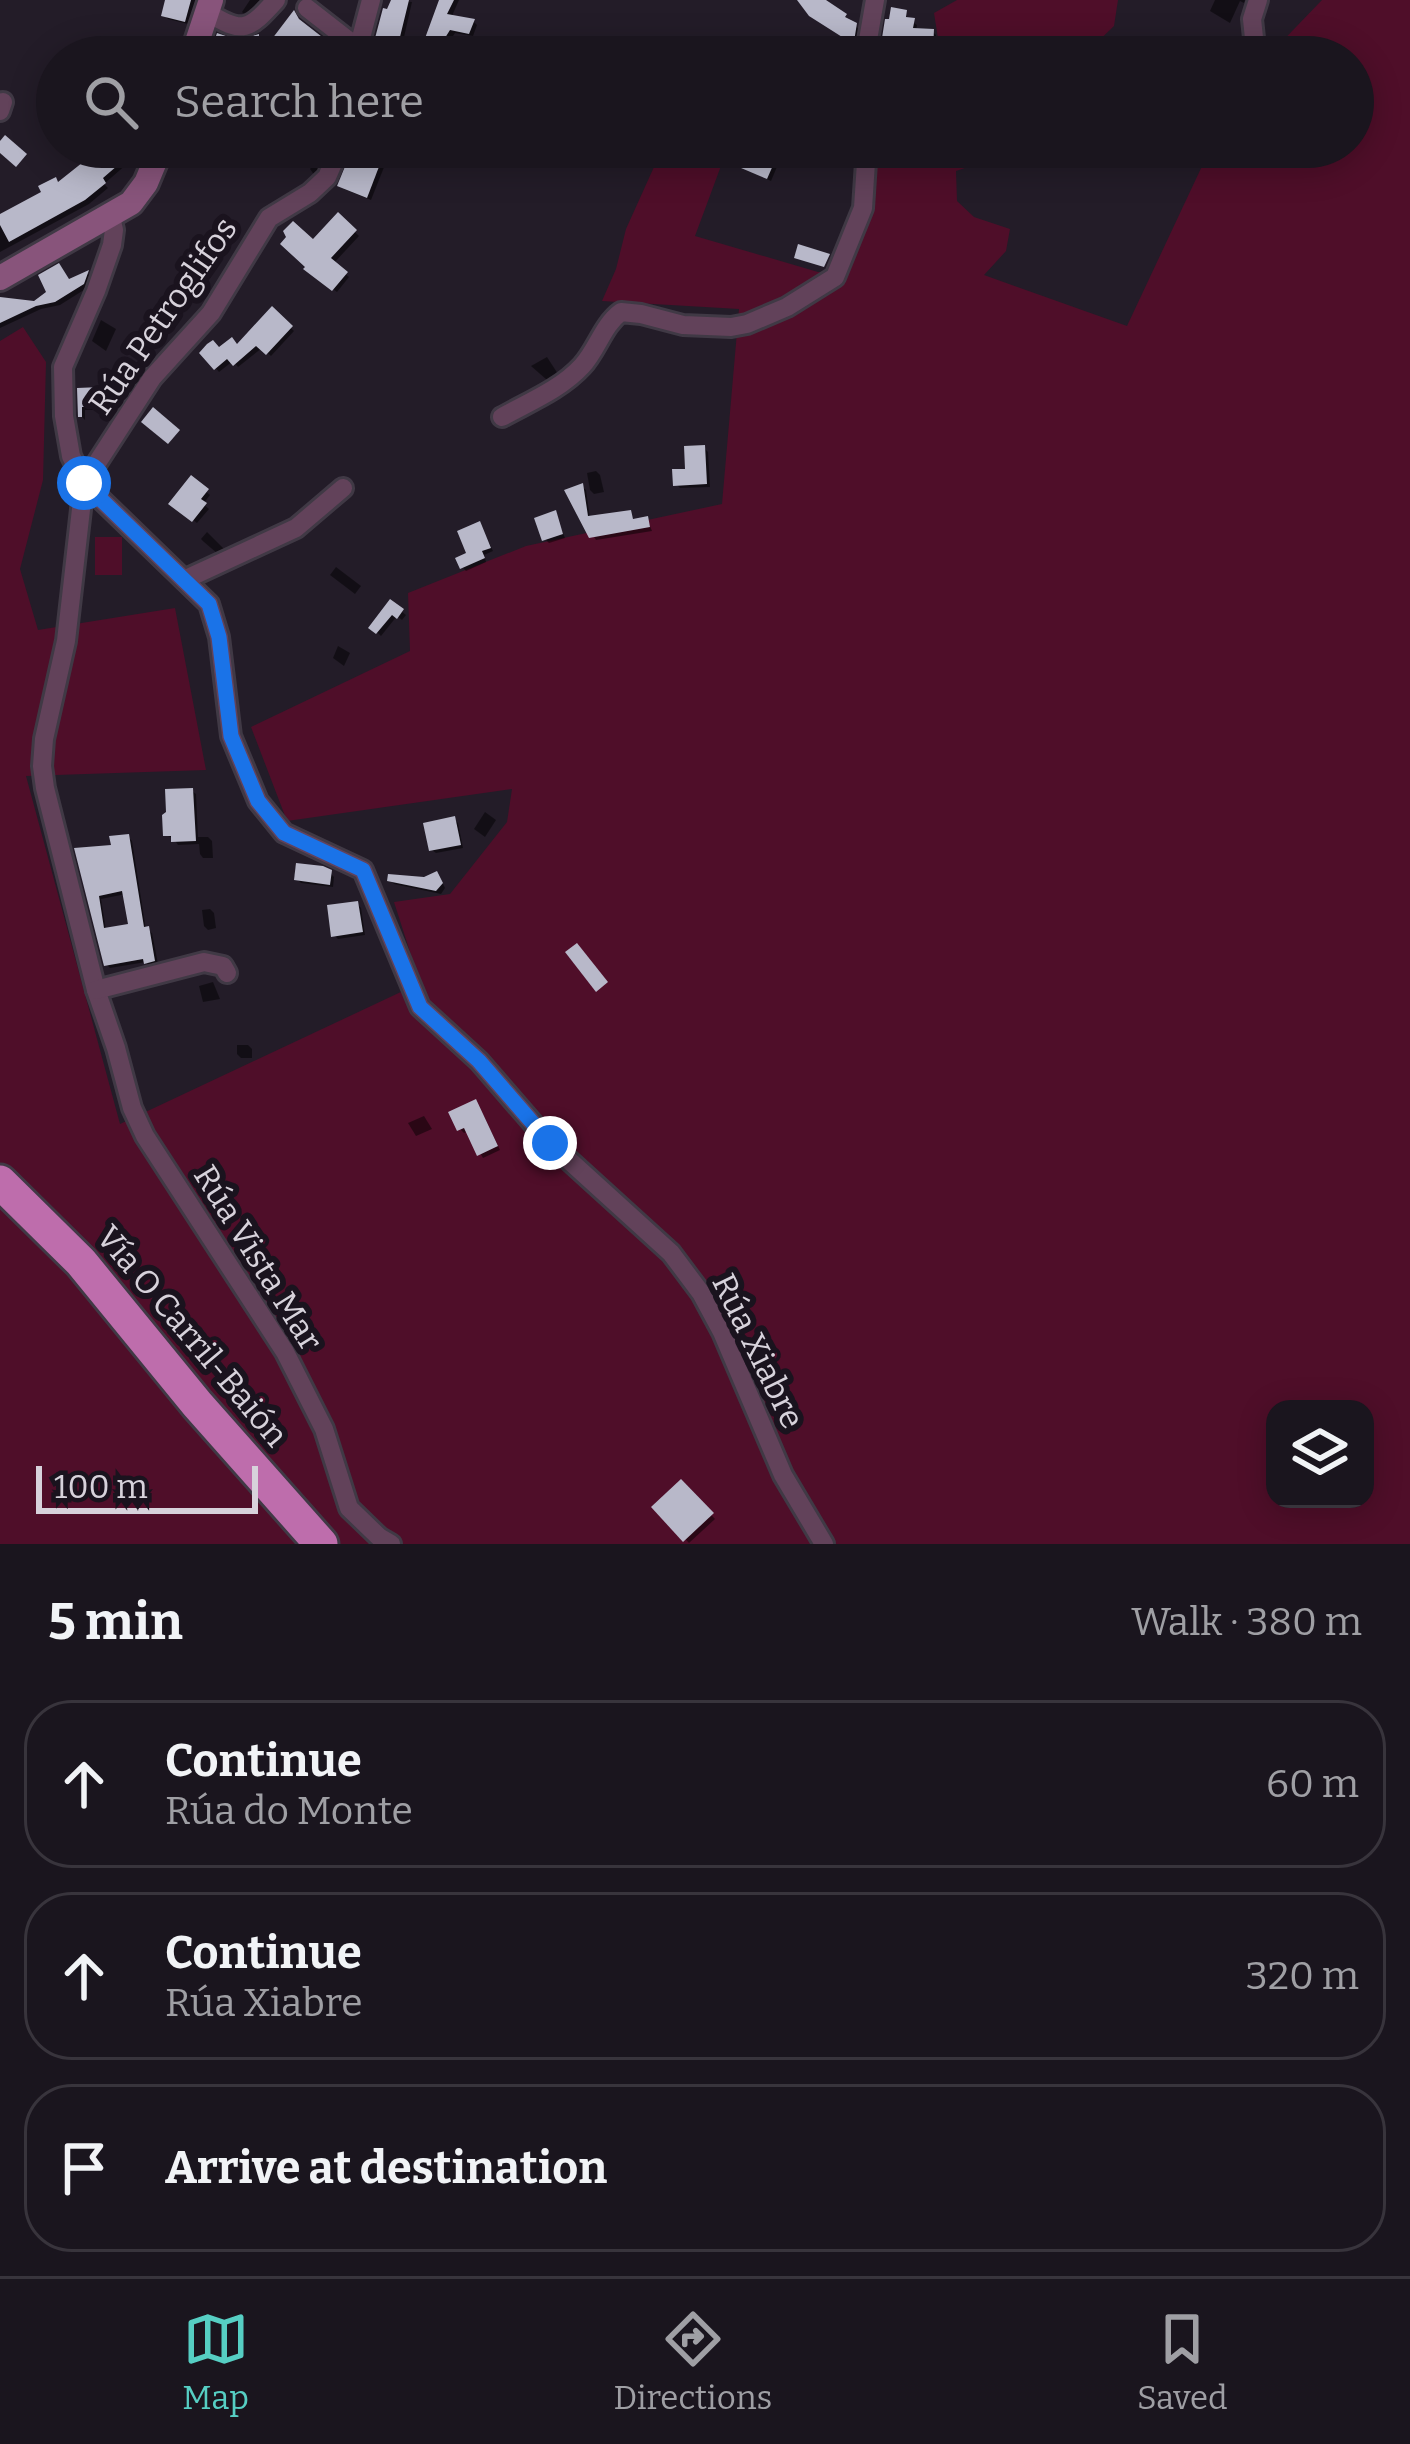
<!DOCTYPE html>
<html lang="en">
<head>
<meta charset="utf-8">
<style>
  :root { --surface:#1a151e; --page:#27222b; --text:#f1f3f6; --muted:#9f9fa4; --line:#38343c; --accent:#56cec3 }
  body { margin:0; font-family:Bitter,serif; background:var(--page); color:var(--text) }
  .controls { position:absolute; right:36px; bottom:36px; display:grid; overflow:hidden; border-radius:24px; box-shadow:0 6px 30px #0003 }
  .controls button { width:108px; height:108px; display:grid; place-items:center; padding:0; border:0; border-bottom:3px solid var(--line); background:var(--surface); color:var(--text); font:60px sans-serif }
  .scale { position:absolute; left:36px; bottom:30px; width:222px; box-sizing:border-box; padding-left:12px; border:6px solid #d7d2db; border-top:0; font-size:33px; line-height:42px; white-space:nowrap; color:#d7d2db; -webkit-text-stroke:9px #1a131e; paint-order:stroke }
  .stop { position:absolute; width:36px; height:36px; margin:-27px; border:9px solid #1a73e8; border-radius:50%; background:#fff }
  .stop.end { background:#1a73e8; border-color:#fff; box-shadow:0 3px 12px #0008 }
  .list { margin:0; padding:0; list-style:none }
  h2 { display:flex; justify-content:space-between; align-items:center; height:156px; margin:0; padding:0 48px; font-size:51px }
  h2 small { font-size:39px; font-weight:400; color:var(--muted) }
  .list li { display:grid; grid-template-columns:78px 1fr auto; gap:36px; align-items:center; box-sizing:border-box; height:168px; margin:0 24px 24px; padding:0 24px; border:3px solid var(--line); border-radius:48px }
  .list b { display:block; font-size:45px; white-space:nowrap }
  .list p { margin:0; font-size:39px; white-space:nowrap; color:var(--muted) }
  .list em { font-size:39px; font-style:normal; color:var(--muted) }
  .icon { flex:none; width:66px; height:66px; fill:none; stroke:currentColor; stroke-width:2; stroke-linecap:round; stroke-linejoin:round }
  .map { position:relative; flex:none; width:1410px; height:1544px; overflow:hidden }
  .search { position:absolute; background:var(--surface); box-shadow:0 6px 30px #0003; left:36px; right:36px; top:36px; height:132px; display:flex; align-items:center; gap:30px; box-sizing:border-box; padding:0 42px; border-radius:66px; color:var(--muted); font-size:45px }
  .sheet { height:732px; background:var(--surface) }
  nav { display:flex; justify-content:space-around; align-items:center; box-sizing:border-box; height:168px; border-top:3px solid var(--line); background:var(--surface); font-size:33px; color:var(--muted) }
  nav a { display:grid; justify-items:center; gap:6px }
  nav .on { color:var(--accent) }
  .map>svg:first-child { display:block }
  .green { fill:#4f0e29; fill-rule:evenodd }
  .shadow { fill:#0007; fill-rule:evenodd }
  .building { fill:#b8b8c9; fill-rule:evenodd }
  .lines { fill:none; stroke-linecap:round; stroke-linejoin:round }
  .street-casing { stroke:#403945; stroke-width:24 }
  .secondary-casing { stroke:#403945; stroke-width:30 }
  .highway-casing { stroke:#403945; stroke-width:39 }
  .street { stroke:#62425a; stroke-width:18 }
  .secondary { stroke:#88547b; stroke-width:24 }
  .highway { stroke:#be6dac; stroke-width:33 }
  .route { stroke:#1a73e8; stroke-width:15 }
  .labels { text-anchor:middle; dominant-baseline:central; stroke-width:12; stroke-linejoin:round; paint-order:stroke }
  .street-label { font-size:33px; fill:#d7d2db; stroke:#1a131e }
</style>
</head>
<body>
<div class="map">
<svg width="1410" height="1544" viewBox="0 0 1410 1544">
  <rect width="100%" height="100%" fill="#231c28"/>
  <g class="green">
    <polygon points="957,0 1118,0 1114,26 1084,55 1073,57 941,57 934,13"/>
    <path d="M1322,0H1410V1544H0V341L23,327L46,362L43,480L20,569L38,630L175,608L206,770L26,776L120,1124L420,983L394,902L450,894L507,822L512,789L287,821L251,727L410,651L408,593L526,546L722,504L739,309L602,301L616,269L626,229L663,147H728L695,236L818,272H843C862,231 879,193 877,147H1028L956,171L957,201L974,217L1010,229L1006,251L984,275L1127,326L1211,147H1353V57H1267ZM1275,1409H1365V1499H1275Z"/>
    <rect x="95" y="537" width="27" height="38"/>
  </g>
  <g class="shadow">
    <polygon points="169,0 196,0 188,24 168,19 164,15"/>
    <polygon points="250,0 264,0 249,14 245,15 242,12"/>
    <polygon points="394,0 412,2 402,46 424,56 431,44 442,0 459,0 451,18 474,22 477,25 473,36 455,33 439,57 373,57"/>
    <polygon points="811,0 821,0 860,30 856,50 853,42"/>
    <polygon points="1215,0 1245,0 1244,3 1240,1 1230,23 1210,11"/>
    <polygon points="905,13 909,20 917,25 916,31 933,32 936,35 936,52 911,41 908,57 882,57"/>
    <polygon points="106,147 129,147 136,156 104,184 108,188 89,204 0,252 0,220 59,185"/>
    <polygon points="295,147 332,147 315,176 310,169 315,163"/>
    <polygon points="356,147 392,147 371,200 344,189"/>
    <polygon points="746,147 779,162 771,181 738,165"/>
    <polygon points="338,216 359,236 333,264 349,277 337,292 311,272 313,243"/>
    <polygon points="88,274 91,276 87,288 60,305 41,309 0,328 0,301 34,304"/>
    <polygon points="272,310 294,331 271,356 262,348 238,367 233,361 219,372 203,353 238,348"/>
    <polygon points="101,320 116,329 106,351 92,341"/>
    <polygon points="547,357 558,374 547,380 531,366"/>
    <polygon points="129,366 139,381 131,394 117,372"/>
    <polygon points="100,390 103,394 103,410 85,410 85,420 81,416 80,391"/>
    <polygon points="704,448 708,452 710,487 680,488 676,484"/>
    <polygon points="596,471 600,475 604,492 594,494 590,490 587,473"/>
    <polygon points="191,479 210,495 203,504 209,509 197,523 172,503"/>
    <polygon points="582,487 586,490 590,519 630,513 635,522 647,519 652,531 596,540 568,492"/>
    <polygon points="555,514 565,538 549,543 545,539"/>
    <polygon points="480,525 493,551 484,555 486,562 466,571 462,567 470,555"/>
    <polygon points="207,532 223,548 226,550 218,554 204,542 201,539"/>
    <polygon points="336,567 361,586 355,594 330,575"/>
    <polygon points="391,603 406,615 402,620 397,616 381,636 372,627"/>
    <polygon points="338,646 350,653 344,666 333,658"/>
    <polygon points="192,791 196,794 198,837 208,837 212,841 213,858 203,858 200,854 199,844 178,845 174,839 166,835"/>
    <polygon points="485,812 496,820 485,837 474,829"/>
    <polygon points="454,819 458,823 463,848 436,853 432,850"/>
    <path d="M128,837L132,841L146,930L152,933L158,964L150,966L146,962L110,968L106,964L78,851L114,848ZM126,894L132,926L106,930L101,899Z"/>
    <polygon points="330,873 334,877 333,887 301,883 297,879"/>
    <polygon points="440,878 445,888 441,894 394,884 390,880"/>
    <polygon points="357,904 361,908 365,935 338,939 334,935"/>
    <polygon points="210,909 214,913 216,928 208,930 204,926 202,910"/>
    <polygon points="213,982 220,999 203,1002 199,986"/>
    <polygon points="237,1045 248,1045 252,1049 252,1058 241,1058 237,1054"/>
    <polygon points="479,1106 500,1150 483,1158 468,1131 464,1133 460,1129"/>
    <polygon points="424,1116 432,1129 416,1136 408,1123"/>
    <polygon points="681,1483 715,1519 689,1543 655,1507"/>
  </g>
  <g class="building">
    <polygon points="165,0 191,0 185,22 161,16"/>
    <polygon points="391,0 409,0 399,41 422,52 428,43 424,41 439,0 454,0 447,14 475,19 469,34 450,30 433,57 370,57 383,8 387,9"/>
    <polygon points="797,0 826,0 847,14 845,17 857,23 853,48 849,47 850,42 809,16"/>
    <polygon points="891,7 907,10 906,17 915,18 913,28 934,29 933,51 908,40 904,57 879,57 885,19 889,19"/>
    <polygon points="294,10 299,19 344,54 344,57 306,57 296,49 290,57 209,57 217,33 238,40 259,34 259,56"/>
    <polygon points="5,135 27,154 16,167 0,153 0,141"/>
    <polygon points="102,147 139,147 103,178 106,183 85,200 9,242 0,225 0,214 41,192 38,186 56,177 58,182"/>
    <polygon points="353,147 376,147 385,151 367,198 337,186"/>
    <polygon points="742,147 756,147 777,156 767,179 734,165"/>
    <polygon points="338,212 357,230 331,258 348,272 332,291 303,269 305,267 280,244 286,237 283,231 293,221 313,239"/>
    <polygon points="798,244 830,254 824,267 794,258"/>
    <polygon points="59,263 69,279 89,270 84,284 55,302 36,306 0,323 0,297 34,301 46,292 38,275"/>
    <polygon points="272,306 293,326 266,355 256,346 233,366 227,359 214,370 199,353 207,344 213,340 219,347 232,337 237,344"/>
    <polygon points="101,387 101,407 82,407 82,417 78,417 77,388"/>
    <polygon points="153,407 180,430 168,444 141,422"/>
    <polygon points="705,445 707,484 673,486 672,469 685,469 684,446"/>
    <polygon points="191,475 209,489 201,499 207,503 192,522 168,504"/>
    <polygon points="583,483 588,516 631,510 633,519 648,516 650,527 589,538 564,490"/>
    <polygon points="556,510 563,534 542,541 534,518"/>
    <polygon points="480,521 491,548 482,551 485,558 460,569 455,558 466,553 457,531"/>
    <polygon points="390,599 404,609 397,619 392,615 376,634 368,628"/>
    <polygon points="193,788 196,841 171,842 171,836 163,836 162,815 166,812 165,789"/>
    <polygon points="455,816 461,845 429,851 423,823"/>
    <path d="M129,834L144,927L149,926L155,961L144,964L143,959L104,966L74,848L111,845L109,836ZM122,891L128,924L104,928L99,896Z"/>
    <polygon points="296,863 323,866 332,870 330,885 294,880"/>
    <polygon points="437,871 443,883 436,891 387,881 388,874 424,877"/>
    <polygon points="358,901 363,932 331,937 327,905"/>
    <polygon points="577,943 608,982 596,992 565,952"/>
    <polygon points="476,1099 498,1146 477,1156 464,1128 457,1131 448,1112"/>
    <polygon points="681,1479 714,1513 683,1542 651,1507"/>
  </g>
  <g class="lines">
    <g class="street-casing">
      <g id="street">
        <polyline points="307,8 357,47"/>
        <path d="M207,12C243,35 249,30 276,0"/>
        <polyline points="357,53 371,0"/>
        <polyline points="865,57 875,0"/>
        <polyline points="1256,57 1252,19 1258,0"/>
        <polyline points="0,111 3,102"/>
        <polyline points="340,147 327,177 310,193 269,218 211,313 152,378 84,483 66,641 44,739 42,766 45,788 96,990 116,1048 132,1108 145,1136 285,1352 324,1429 349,1508 379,1537 391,1544"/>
        <polyline points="111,217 114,230 112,245 96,291 63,367 64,416 71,456 84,483 209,604 219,637 231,736 258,801 284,833 363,870 420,1007 479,1061 550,1143 671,1253 701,1293 722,1332 783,1475 824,1544"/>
        <path d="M502,417C529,402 561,389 582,366C597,350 603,325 621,312L641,314L683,325L731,327L747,324L787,307L835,277L863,208L867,147"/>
        <polyline points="186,579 296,528 343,488"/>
        <polyline points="96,990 204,962 223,966 227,973"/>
      </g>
    </g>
    <g class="secondary-casing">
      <g id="secondary">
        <polyline points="192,57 211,0"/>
        <polyline points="0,278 131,203 146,183 161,147"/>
      </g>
    </g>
    <g class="highway-casing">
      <polyline id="highway" points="0,1182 81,1262 197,1404 321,1544"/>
    </g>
    <use href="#street" class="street"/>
    <use href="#secondary" class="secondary"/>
    <use href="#highway" class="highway"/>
  </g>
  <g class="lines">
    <polyline class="route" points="84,483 209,604 219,637 231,736 258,801 284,833 363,870 420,1007 479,1061 550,1143"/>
  </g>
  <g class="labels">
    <g class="street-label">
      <text transform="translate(163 316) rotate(-55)">Rúa Petroglifos</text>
      <text transform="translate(258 1258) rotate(58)">Rúa Vista Mar</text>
      <text transform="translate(192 1336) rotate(50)">Vía O Carril-Baión</text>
      <text transform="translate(758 1351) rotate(64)">Rúa Xiabre</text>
    </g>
  </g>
</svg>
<div class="controls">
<button><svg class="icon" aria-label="layers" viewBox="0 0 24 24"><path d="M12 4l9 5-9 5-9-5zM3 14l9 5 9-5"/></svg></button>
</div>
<div class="scale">100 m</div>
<div class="stop" style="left:84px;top:483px"></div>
<div class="stop end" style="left:550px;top:1143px"></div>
<div class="search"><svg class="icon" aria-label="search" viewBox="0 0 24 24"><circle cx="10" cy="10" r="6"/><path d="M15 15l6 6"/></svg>Search here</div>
</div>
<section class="sheet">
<h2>5 min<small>Walk · 380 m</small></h2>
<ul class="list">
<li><svg class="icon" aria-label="ahead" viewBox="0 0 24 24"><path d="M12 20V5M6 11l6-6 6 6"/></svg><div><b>Continue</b><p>Rúa do Monte</p></div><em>60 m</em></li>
<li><svg class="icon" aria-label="ahead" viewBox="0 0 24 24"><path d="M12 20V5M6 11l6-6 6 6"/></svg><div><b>Continue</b><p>Rúa Xiabre</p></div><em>320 m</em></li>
<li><svg class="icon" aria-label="arrive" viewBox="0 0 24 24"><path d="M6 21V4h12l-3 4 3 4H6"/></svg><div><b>Arrive at destination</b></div></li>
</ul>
</section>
<nav>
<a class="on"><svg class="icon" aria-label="map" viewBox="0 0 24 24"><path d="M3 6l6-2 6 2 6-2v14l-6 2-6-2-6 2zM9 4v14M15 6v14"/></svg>Map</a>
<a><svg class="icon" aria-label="directions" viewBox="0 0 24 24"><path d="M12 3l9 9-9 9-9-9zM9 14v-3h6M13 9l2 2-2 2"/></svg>Directions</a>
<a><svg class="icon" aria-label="saved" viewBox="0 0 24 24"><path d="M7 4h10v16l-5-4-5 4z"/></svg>Saved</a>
</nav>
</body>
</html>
